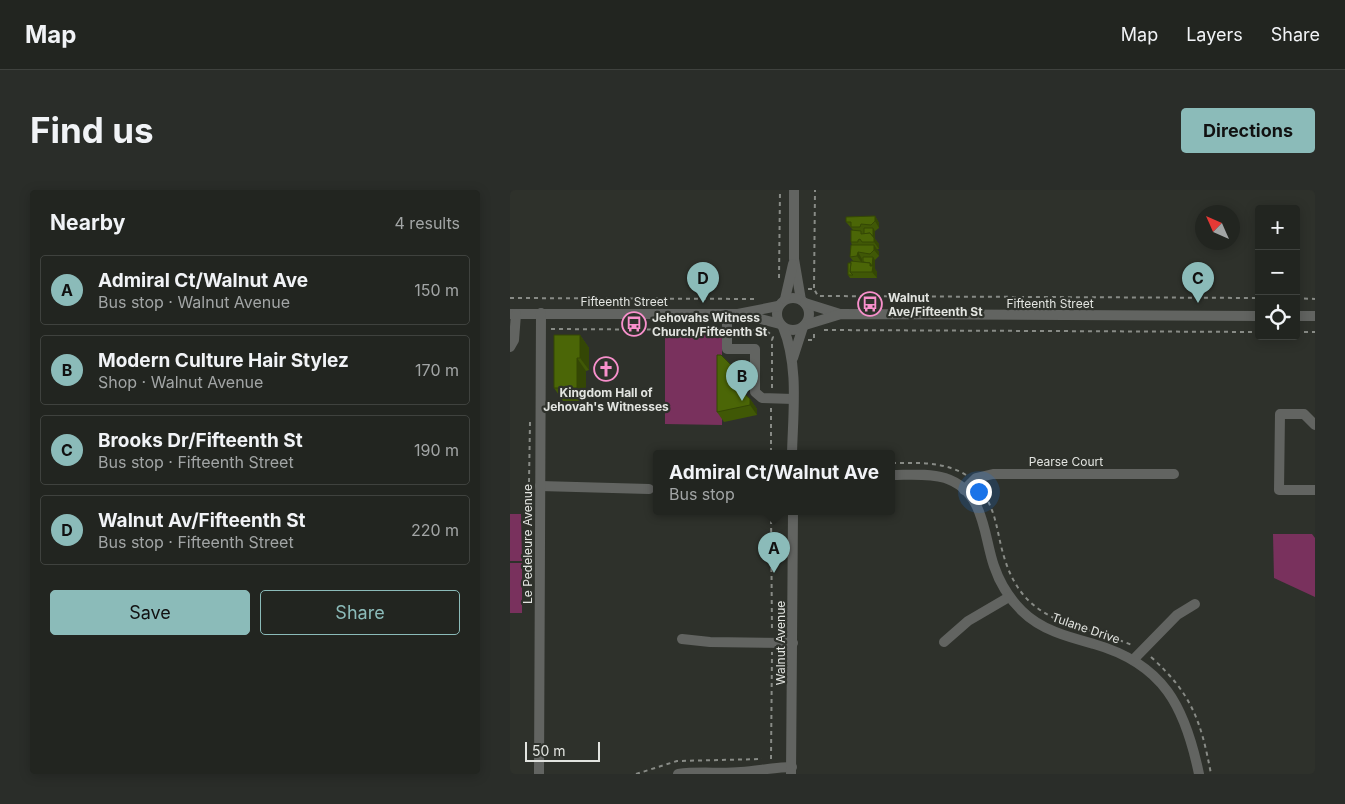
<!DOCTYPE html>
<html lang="en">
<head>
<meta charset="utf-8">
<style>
  :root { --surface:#222520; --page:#2a2d29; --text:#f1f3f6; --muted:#a2a5a5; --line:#3f423e; --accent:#8bbbb9 }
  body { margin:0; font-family:Inter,sans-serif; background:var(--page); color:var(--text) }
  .controls { position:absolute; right:15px; top:15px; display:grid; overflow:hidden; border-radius:5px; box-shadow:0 2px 12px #0003 }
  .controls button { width:45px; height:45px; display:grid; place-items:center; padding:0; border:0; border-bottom:1px solid var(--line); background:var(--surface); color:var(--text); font:25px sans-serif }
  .compass { position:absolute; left:685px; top:15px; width:45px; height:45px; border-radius:50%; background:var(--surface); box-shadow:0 2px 12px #0003; rotate:315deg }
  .scale { position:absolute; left:15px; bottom:12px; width:75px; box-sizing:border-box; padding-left:5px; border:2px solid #e2e4e0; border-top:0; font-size:14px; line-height:18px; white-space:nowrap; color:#e2e4e0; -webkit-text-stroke:4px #2e312b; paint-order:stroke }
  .you { position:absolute; left:468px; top:301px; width:18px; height:18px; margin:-12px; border:4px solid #fff; border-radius:50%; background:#1a73e8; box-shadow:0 0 0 8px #1a73e833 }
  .badge { display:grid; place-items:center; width:32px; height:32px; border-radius:50%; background:var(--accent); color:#111; font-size:16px; font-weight:700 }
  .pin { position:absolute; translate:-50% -41px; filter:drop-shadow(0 1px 2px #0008) }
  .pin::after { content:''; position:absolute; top:26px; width:18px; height:15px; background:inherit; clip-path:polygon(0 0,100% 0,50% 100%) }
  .popup { position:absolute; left:143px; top:260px; width:242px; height:65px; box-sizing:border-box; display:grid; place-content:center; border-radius:5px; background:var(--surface); filter:drop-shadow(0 1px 4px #0005); font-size:16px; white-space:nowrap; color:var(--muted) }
  .popup b { font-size:19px; color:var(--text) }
  .popup::after { content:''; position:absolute; left:50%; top:100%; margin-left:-10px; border:10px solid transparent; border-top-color:var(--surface) }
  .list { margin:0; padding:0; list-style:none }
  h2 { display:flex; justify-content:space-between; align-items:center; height:65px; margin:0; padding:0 20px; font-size:21px }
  h2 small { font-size:16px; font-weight:400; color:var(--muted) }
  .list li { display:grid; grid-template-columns:32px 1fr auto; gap:15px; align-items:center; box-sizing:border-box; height:70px; margin:0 10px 10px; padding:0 10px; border:1px solid var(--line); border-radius:5px }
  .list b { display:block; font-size:19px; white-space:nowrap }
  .list p { margin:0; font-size:16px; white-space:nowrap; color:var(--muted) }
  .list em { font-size:16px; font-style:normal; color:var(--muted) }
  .actions { display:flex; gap:10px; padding:15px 20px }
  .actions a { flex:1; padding:11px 0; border:1px solid var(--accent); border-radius:5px; text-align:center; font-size:18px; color:var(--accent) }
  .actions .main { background:var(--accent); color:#111 }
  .icon { flex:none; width:28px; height:28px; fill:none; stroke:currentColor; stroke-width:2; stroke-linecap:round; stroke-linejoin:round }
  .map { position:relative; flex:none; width:805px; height:584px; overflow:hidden; border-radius:5px }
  header { display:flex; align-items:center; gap:30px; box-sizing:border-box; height:70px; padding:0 25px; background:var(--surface); border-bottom:1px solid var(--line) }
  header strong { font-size:24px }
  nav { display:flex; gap:28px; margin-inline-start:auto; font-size:18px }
  .intro { display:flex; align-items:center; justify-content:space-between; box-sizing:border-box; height:120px; padding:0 30px }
  h1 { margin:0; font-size:35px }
  .button { padding:12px 22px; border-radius:5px; background:var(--accent); color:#111; font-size:18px; font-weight:700 }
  main { display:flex; gap:30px; padding:0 30px }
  aside { flex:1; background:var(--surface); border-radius:5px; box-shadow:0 2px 12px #0003 }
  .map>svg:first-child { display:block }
  .green { fill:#79315d }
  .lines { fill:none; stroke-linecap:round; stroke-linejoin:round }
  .path { stroke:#888b86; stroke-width:2; stroke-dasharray:4 4; stroke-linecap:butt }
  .minor { stroke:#626461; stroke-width:10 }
  .wall { fill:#405806 }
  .shaded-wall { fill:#344705 }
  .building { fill:#4b6607; stroke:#344705 }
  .labels { text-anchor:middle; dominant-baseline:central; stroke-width:4.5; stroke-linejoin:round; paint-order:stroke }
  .poi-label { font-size:12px; font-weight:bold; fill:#e2e4e0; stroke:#2e312b; text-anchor:start }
  .street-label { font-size:12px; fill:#e2e4e0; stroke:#2e312b }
</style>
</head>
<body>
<header>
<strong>Map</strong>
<nav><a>Map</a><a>Layers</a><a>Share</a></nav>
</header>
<div class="intro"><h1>Find us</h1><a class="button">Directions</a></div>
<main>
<aside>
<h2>Nearby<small>4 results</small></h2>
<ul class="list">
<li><span class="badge">A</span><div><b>Admiral Ct/Walnut Ave</b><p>Bus stop · Walnut Avenue</p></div><em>150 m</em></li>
<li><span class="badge">B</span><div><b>Modern Culture Hair Stylez</b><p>Shop · Walnut Avenue</p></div><em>170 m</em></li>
<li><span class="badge">C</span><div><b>Brooks Dr/Fifteenth St</b><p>Bus stop · Fifteenth Street</p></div><em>190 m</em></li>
<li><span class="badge">D</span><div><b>Walnut Av/Fifteenth St</b><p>Bus stop · Fifteenth Street</p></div><em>220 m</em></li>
</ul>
<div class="actions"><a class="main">Save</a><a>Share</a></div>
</aside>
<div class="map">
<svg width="805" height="584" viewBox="0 0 805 584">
  <rect width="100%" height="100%" fill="#2e312b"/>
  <g class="green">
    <polygon points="212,140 212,235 155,234 155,141"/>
    <polygon points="0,324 11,324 12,371 0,371"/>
    <polygon points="763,344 802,344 805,348 805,407 764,388"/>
    <rect x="0" y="373" width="12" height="50"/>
  </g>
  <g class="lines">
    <g class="path">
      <polyline points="269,88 270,0"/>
      <polyline points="304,98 305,0"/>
      <polyline points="298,99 304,99 308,106 749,108"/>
      <polyline points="0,108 248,109"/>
      <polyline points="786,108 805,109"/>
      <polyline points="41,139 207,140"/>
      <polyline points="226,140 252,140"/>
      <polyline points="314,140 749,142"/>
      <polyline points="257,141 263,147 262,150 266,150"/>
      <polyline points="786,142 805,142"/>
      <polyline points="298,150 304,150 304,143"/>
      <polyline points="262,198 262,150"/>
      <polyline points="261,218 261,264"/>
      <path d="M382,273C407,273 433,271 456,285"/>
      <polyline points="19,292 20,232"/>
      <path d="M470,298C488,323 486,342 495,370C517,438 570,432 624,456"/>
      <polyline points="261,322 262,442"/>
      <path d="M641,467C682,504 691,531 701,584"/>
      <polyline points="261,569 262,462"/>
      <polyline points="126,584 167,571 252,569"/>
    </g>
    <g class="minor">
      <polyline points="284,0 284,69 291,110"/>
      <circle cx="283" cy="124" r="16"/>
      <polyline points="275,109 283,74"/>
      <polyline points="295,113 330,124"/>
      <polyline points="0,124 228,124 268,116"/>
      <polyline points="217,124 217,159 245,159 245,202 252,208 283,209"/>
      <polyline points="235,125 270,134"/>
      <polyline points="786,126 805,126"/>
      <polyline points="295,135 331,124 749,126"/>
      <path d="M273,137C289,176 283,222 282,264"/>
      <polyline points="0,157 4,150 6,124"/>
      <polyline points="283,168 293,137"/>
      <polyline points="805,235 794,224 770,224 769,300 805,300"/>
      <path d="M382,285C399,285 418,283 435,288C475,301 473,344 484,376C490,394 499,408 512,421C531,440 558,447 584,454C654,474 675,517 689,584"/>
      <polyline points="30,296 139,299"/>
      <polyline points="454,300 466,288 483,284 664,284"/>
      <polyline points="172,449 200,452 283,453"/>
      <polyline points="434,452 458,431 499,407"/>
      <polyline points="623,470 667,425 685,414"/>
      <polyline points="29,584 31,123"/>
      <path d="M168,584C189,581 210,584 231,582C248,581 264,577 282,577"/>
      <polyline points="281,584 283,322"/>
    </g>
  </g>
  <g class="wall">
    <polygon points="365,26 369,33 369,38 365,41 365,49 369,54 369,59 367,59 369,62 369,66 365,70 365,79 367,82 367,88 340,88 338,85 341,73 344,72 340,67 342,55 341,52 343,40 336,32"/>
    <polygon points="70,145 79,158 79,180 76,181 76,211 53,211 44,198"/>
    <polygon points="228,182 235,191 235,204 240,209 247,219 247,225 214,232 207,222"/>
  </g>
  <g class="shaded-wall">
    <polygon points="365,26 369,33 369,38 365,31"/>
    <polygon points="363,38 365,41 365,49 369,54 369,59 364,52 363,47"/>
    <polygon points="364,55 369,62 369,66 364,60"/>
    <polygon points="348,62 352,69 352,73 347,66"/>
    <polygon points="363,67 365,70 365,79 367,82 367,88 362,82 360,76 360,73"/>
    <polygon points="70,145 79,158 79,180 70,168"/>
    <polygon points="67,168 76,181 76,211 67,198"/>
    <polygon points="228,182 235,191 235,208 228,198"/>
    <polygon points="240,209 247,219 247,225 240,215"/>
  </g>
  <g class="building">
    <polygon points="365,26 365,31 361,35 351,34 350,37 341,37 341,32 336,32 336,27"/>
    <polygon points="354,38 363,38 363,46 360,43 354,44"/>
    <polygon points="341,40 351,41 351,44 360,43 364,48 364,52 352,52 350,49 348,50 348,52 341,52"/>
    <polygon points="341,55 364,55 364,60 360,64 348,62 347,66 340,67"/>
    <polygon points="353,67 363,67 362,76 360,73 353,72"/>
    <polygon points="341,71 360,73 360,76 363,76 362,82 340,82"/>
    <polygon points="338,73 341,73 340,82 343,85 338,85"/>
    <polygon points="44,145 70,145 70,168 67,168 67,198 44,198"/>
    <polygon points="207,165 211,165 228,182 228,198 240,209 240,215 207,222"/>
  </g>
  <defs>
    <g id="bus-ring" transform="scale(1.25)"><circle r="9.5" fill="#2e312b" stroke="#f890cc" stroke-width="1.5"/><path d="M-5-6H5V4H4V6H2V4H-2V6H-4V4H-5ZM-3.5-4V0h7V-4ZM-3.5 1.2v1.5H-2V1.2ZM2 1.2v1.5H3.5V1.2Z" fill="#f890cc"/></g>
    <g id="church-ring" transform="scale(1.25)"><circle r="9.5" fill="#2e312b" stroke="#f890cc" stroke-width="1.5"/><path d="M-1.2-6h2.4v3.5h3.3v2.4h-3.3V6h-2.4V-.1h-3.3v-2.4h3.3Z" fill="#f890cc"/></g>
  </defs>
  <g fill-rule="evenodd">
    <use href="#bus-ring" x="360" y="114"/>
    <use href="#bus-ring" x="124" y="134"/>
    <use href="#church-ring" x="96" y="179"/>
  </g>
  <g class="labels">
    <g class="poi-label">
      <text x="378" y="107">Walnut<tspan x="378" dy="14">Ave/Fifteenth St</tspan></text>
      <text x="142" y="127">Jehovahs Witness<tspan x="142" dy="14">Church/Fifteenth St</tspan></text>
      <text x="96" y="202" text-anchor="middle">Kingdom Hall of<tspan x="96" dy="14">Jehovah's Witnesses</tspan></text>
    </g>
    <g class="street-label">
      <text x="114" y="111">Fifteenth Street</text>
      <text x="540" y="113">Fifteenth Street</text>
      <text x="556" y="271">Pearse Court</text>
      <text transform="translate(17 354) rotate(-90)">Le Pedeleure Avenue</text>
      <text transform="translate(576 438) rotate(19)">Tulane Drive</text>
      <text transform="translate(270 453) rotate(-90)">Walnut Avenue</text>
    </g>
  </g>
</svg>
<div class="controls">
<button>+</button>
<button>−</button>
<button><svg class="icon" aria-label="locate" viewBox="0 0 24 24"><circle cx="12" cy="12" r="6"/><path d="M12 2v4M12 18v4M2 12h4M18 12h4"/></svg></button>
</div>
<svg class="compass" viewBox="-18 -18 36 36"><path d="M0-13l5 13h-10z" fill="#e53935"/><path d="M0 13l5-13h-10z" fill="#a2a5a5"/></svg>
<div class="scale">50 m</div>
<div class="you"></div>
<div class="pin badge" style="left:264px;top:383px">A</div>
<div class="popup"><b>Admiral Ct/Walnut Ave</b>Bus stop</div>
<div class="pin badge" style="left:232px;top:211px">B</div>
<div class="pin badge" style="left:688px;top:113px">C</div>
<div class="pin badge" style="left:193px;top:113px">D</div>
</div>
</main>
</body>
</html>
